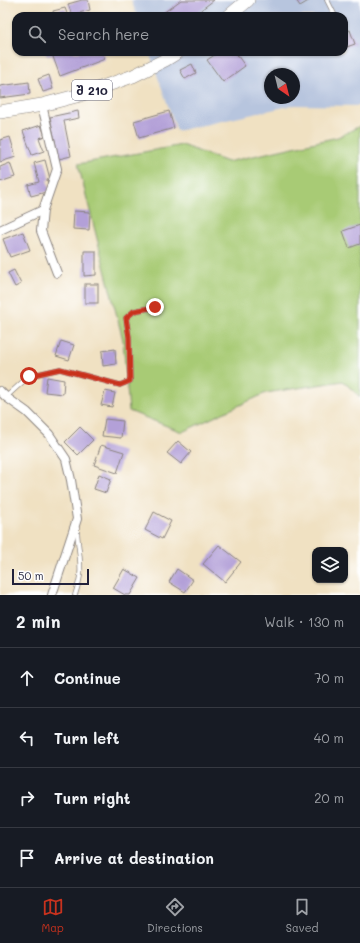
<!DOCTYPE html>
<html lang="en">
<head>
<meta charset="utf-8">
<style>
  :root { --surface:#171b24; --page:#20242c; --text:#f1f3f6; --muted:#9ea1a6; --line:#363941; --accent:#c8321e }
  body { margin:0; font-family:Mali,"Noto Sans Georgian",sans-serif; background:var(--page); color:var(--text) }
  .controls { position:absolute; right:12px; bottom:12px; display:grid; overflow:hidden; border-radius:8px; box-shadow:0 1px 3px #0004 }
  .controls button { width:36px; height:36px; display:grid; place-items:center; padding:0; border:0; border-bottom:1px solid var(--line); background:var(--surface); color:var(--text); font:20px sans-serif }
  .compass { position:absolute; left:264px; top:68px; width:36px; height:36px; border-radius:50%; background:var(--surface); box-shadow:0 1px 3px #0004; rotate:145deg }
  .scale { position:absolute; left:12px; bottom:10px; width:77px; box-sizing:border-box; padding-left:4px; border:2px solid #22223b; border-top:0; font-size:11px; line-height:14px; white-space:nowrap; color:#22223b; -webkit-text-stroke:3px #fff; paint-order:stroke }
  .stop { position:absolute; width:12px; height:12px; margin:-9px; border:3px solid #c8321e; border-radius:50%; background:#fff }
  .stop.end { background:#c8321e; border-color:#fff; box-shadow:0 1px 4px #0008 }
  .list { margin:0; padding:0; list-style:none }
  h2 { display:flex; justify-content:space-between; align-items:center; height:52px; margin:0; padding:0 16px; font-size:17px }
  h2 small { font-size:13px; font-weight:400; color:var(--muted) }
  .list li { display:grid; grid-template-columns:26px 1fr auto; gap:12px; align-items:center; box-sizing:border-box; height:60px; padding:0 16px; border-top:1px solid var(--line) }
  .list b { display:block; font-size:15px; white-space:nowrap }
  .list em { font-size:13px; font-style:normal; color:var(--muted) }
  .icon { flex:none; width:22px; height:22px; fill:none; stroke:currentColor; stroke-width:2; stroke-linecap:round; stroke-linejoin:round }
  .map { position:relative; flex:none; width:360px; height:595px; overflow:hidden }
  .search { position:absolute; background:var(--surface); box-shadow:0 1px 3px #0004; left:12px; right:12px; top:12px; height:44px; display:flex; align-items:center; gap:10px; box-sizing:border-box; padding:0 14px; border-radius:12px; color:var(--muted); font-size:15px }
  .sheet { height:292px; background:var(--surface) }
  nav { display:flex; justify-content:space-around; align-items:center; box-sizing:border-box; height:56px; border-top:1px solid var(--line); background:var(--surface); font-size:11px; color:var(--muted) }
  nav a { display:grid; justify-items:center; gap:2px }
  nav .on { color:var(--accent) }
  .map>svg:first-child { display:block }
  .industrial { fill:#b7c5de; fill-rule:evenodd }
  .green { fill:#a8cb74; stroke:#657658 }
  .building { fill:#b3a0d8 }
  .lines { fill:none; stroke-linecap:round; stroke-linejoin:round }
  .lane-casing { stroke:#89827e; stroke-width:5.5 }
  .street-casing { stroke:#89827e; stroke-width:10 }
  .primary-casing { stroke:#89827e; stroke-width:14 }
  .lane { stroke:#fff; stroke-width:4 }
  .street { stroke:#fff; stroke-width:8 }
  .primary { stroke:#fff; stroke-width:13 }
  .route { stroke:#c8321e; stroke-width:5 }
  .labels { text-anchor:middle; dominant-baseline:central; stroke-width:3; stroke-linejoin:round; paint-order:stroke }
  .shield { fill:#fff; stroke:#646476; stroke-width:1 }
  .shield-label { font-size:12px; font-weight:bold; fill:#22223b }
</style>
</head>
<body>
<div class="map">
<svg width="360" height="595" viewBox="0 0 360 595">
  <rect width="100%" height="100%" fill="#fff"/>
  <filter id="ink" filterUnits="userSpaceOnUse"><feTurbulence type="fractalNoise" baseFrequency=".025" numOctaves="2"/><feDisplacementMap in="SourceGraphic" scale="8" xChannelSelector="R" yChannelSelector="G"/><feConvolveMatrix kernelMatrix="1 2 1 2 8 2 1 2 1" color-interpolation-filters="sRGB"/></filter>
  <filter id="wash" filterUnits="userSpaceOnUse"><feTurbulence type="fractalNoise" baseFrequency=".012" numOctaves="4" result="noise"/><feDisplacementMap in="SourceGraphic" scale="16" xChannelSelector="R" yChannelSelector="G"/><feGaussianBlur stdDeviation="0.9" result="paint"/><feColorMatrix in="noise" values="0 0 0 0 0 0 0 0 0 0 0 0 0 0 0 0 0 1.4 0 .05"/><feComposite in="paint" operator="in"/></filter>
  <g filter="url(#wash)">
    <rect width="100%" height="100%" fill="#f0e1c2"/>
    <path class="industrial" d="M131,0H360V106L294,105L177,131L149,52H344V16H137ZM270,74H294V98H270Z"/>
    <polygon class="green" points="360,126 360,397 343,381 266,393 182,432 129,411 123,340 78,164 182,145 227,162 338,137"/>
    <g id="blocks">
      <g class="building">
        <polygon points="82,0 88,0 90,10 72,15 68,4"/>
        <polygon points="181,0 214,0 193,16 159,16"/>
        <polygon points="296,0 310,0 300,6"/>
        <polygon points="65,8 68,16 54,16 53,11"/>
        <polygon points="350,30 355,44 344,48 344,32"/>
        <polygon points="45,52 102,52 105,59 60,76 52,54 47,56"/>
        <polygon points="219,52 235,52 245,66 223,82 207,60"/>
        <polygon points="192,64 196,73 185,79 180,70"/>
        <polygon points="49,75 53,89 43,92 38,79"/>
        <polygon points="29,82 30,94 0,98 0,86"/>
        <polygon points="78,111 79,118 64,121 71,156 59,159 50,117"/>
        <polygon points="169,111 174,128 139,138 134,121"/>
        <polygon points="41,125 45,136 39,138 44,151 32,155 23,131"/>
        <polygon points="10,137 16,157 0,162 0,140"/>
        <polygon points="45,160 50,179 47,180 50,191 31,196 28,185 39,182 34,163"/>
        <polygon points="10,163 15,177 0,182 0,167"/>
        <polygon points="74,211 90,212 89,230 73,229"/>
        <polygon points="360,225 360,244 349,248 343,231"/>
        <polygon points="23,232 30,250 10,257 3,239"/>
        <polygon points="84,251 96,251 96,275 84,276"/>
        <polygon points="14,270 21,284 15,287 8,273"/>
        <rect x="85" y="284" width="13" height="19"/>
        <polygon points="61,341 74,345 69,360 56,356"/>
        <polygon points="115,349 116,364 103,366 102,351"/>
        <polygon points="47,377 64,380 63,394 45,392"/>
        <polygon points="105,391 115,393 112,407 101,405"/>
        <polygon points="105,419 123,421 121,438 102,436"/>
        <polygon points="80,427 93,440 78,455 65,442"/>
        <polygon points="178,441 191,452 181,464 167,453"/>
        <polygon points="101,445 124,452 117,473 94,465"/>
        <polygon points="99,474 111,479 106,493 94,489"/>
        <polygon points="154,512 171,521 162,539 145,530"/>
        <polygon points="219,545 241,562 225,582 203,564"/>
        <polygon points="124,569 140,578 130,595 125,595 113,588"/>
        <polygon points="177,569 193,580 185,592 169,582"/>
      </g>
    </g>
  </g>
  <g filter="url(#ink)">
    <use href="#blocks" fill-opacity="0" stroke="#89827e" stroke-width="1"/>
    <g class="lines">
      <g class="lane-casing">
        <g id="lane">
          <polyline points="327,0 335,16"/>
          <polyline points="6,397 29,376 60,369 120,385 130,381 129,337 126,318 134,311 155,307"/>
          <path d="M75,595C77,589 79,582 80,576C82,560 77,543 77,528"/>
        </g>
      </g>
      <g class="street-casing">
        <g id="street">
          <polyline points="42,105 57,169 43,210 41,231 57,273"/>
          <polyline points="0,230 43,210"/>
          <polyline points="0,391 6,397 27,412 49,434 66,459 71,480 77,519 52,595"/>
        </g>
      </g>
      <g class="primary-casing">
        <g id="primary">
          <polyline points="229,16 248,0"/>
          <polyline points="0,112 42,105 80,95 133,76 165,60 178,52"/>
        </g>
      </g>
      <use href="#lane" class="lane"/>
      <use href="#street" class="street"/>
      <use href="#primary" class="primary"/>
    </g>
  </g>
  <g class="lines" filter="url(#ink)">
    <polyline class="route" points="29,376 60,369 120,385 130,381 129,337 126,318 134,311 155,307"/>
  </g>
  <g class="labels">
    <rect class="shield" x="72" y="80" width="40" height="20" rx="3"/>
    <g class="shield-label">
      <text x="92" y="90">შ 210</text>
    </g>
  </g>
</svg>
<div class="controls">
<button><svg class="icon" aria-label="layers" viewBox="0 0 24 24"><path d="M12 4l9 5-9 5-9-5zM3 14l9 5 9-5"/></svg></button>
</div>
<svg class="compass" viewBox="-18 -18 36 36"><path d="M0-13l5 13h-10z" fill="#e53935"/><path d="M0 13l5-13h-10z" fill="#9ea1a6"/></svg>
<div class="scale">50 m</div>
<div class="stop" style="left:29px;top:376px"></div>
<div class="stop end" style="left:155px;top:307px"></div>
<div class="search"><svg class="icon" aria-label="search" viewBox="0 0 24 24"><circle cx="10" cy="10" r="6"/><path d="M15 15l6 6"/></svg>Search here</div>
</div>
<section class="sheet">
<h2>2 min<small>Walk · 130 m</small></h2>
<ul class="list">
<li><svg class="icon" aria-label="ahead" viewBox="0 0 24 24"><path d="M12 20V5M6 11l6-6 6 6"/></svg><div><b>Continue</b></div><em>70 m</em></li>
<li><svg class="icon" aria-label="left" viewBox="0 0 24 24"><path d="M17 20v-9H6M10 6l-5 5 5 5"/></svg><div><b>Turn left</b></div><em>40 m</em></li>
<li><svg class="icon" aria-label="right" viewBox="0 0 24 24"><path d="M7 20v-9h11M14 6l5 5-5 5"/></svg><div><b>Turn right</b></div><em>20 m</em></li>
<li><svg class="icon" aria-label="arrive" viewBox="0 0 24 24"><path d="M6 21V4h12l-3 4 3 4H6"/></svg><div><b>Arrive at destination</b></div></li>
</ul>
</section>
<nav>
<a class="on"><svg class="icon" aria-label="map" viewBox="0 0 24 24"><path d="M3 6l6-2 6 2 6-2v14l-6 2-6-2-6 2zM9 4v14M15 6v14"/></svg>Map</a>
<a><svg class="icon" aria-label="directions" viewBox="0 0 24 24"><path d="M12 3l9 9-9 9-9-9zM9 14v-3h6M13 9l2 2-2 2"/></svg>Directions</a>
<a><svg class="icon" aria-label="saved" viewBox="0 0 24 24"><path d="M7 4h10v16l-5-4-5 4z"/></svg>Saved</a>
</nav>
</body>
</html>
